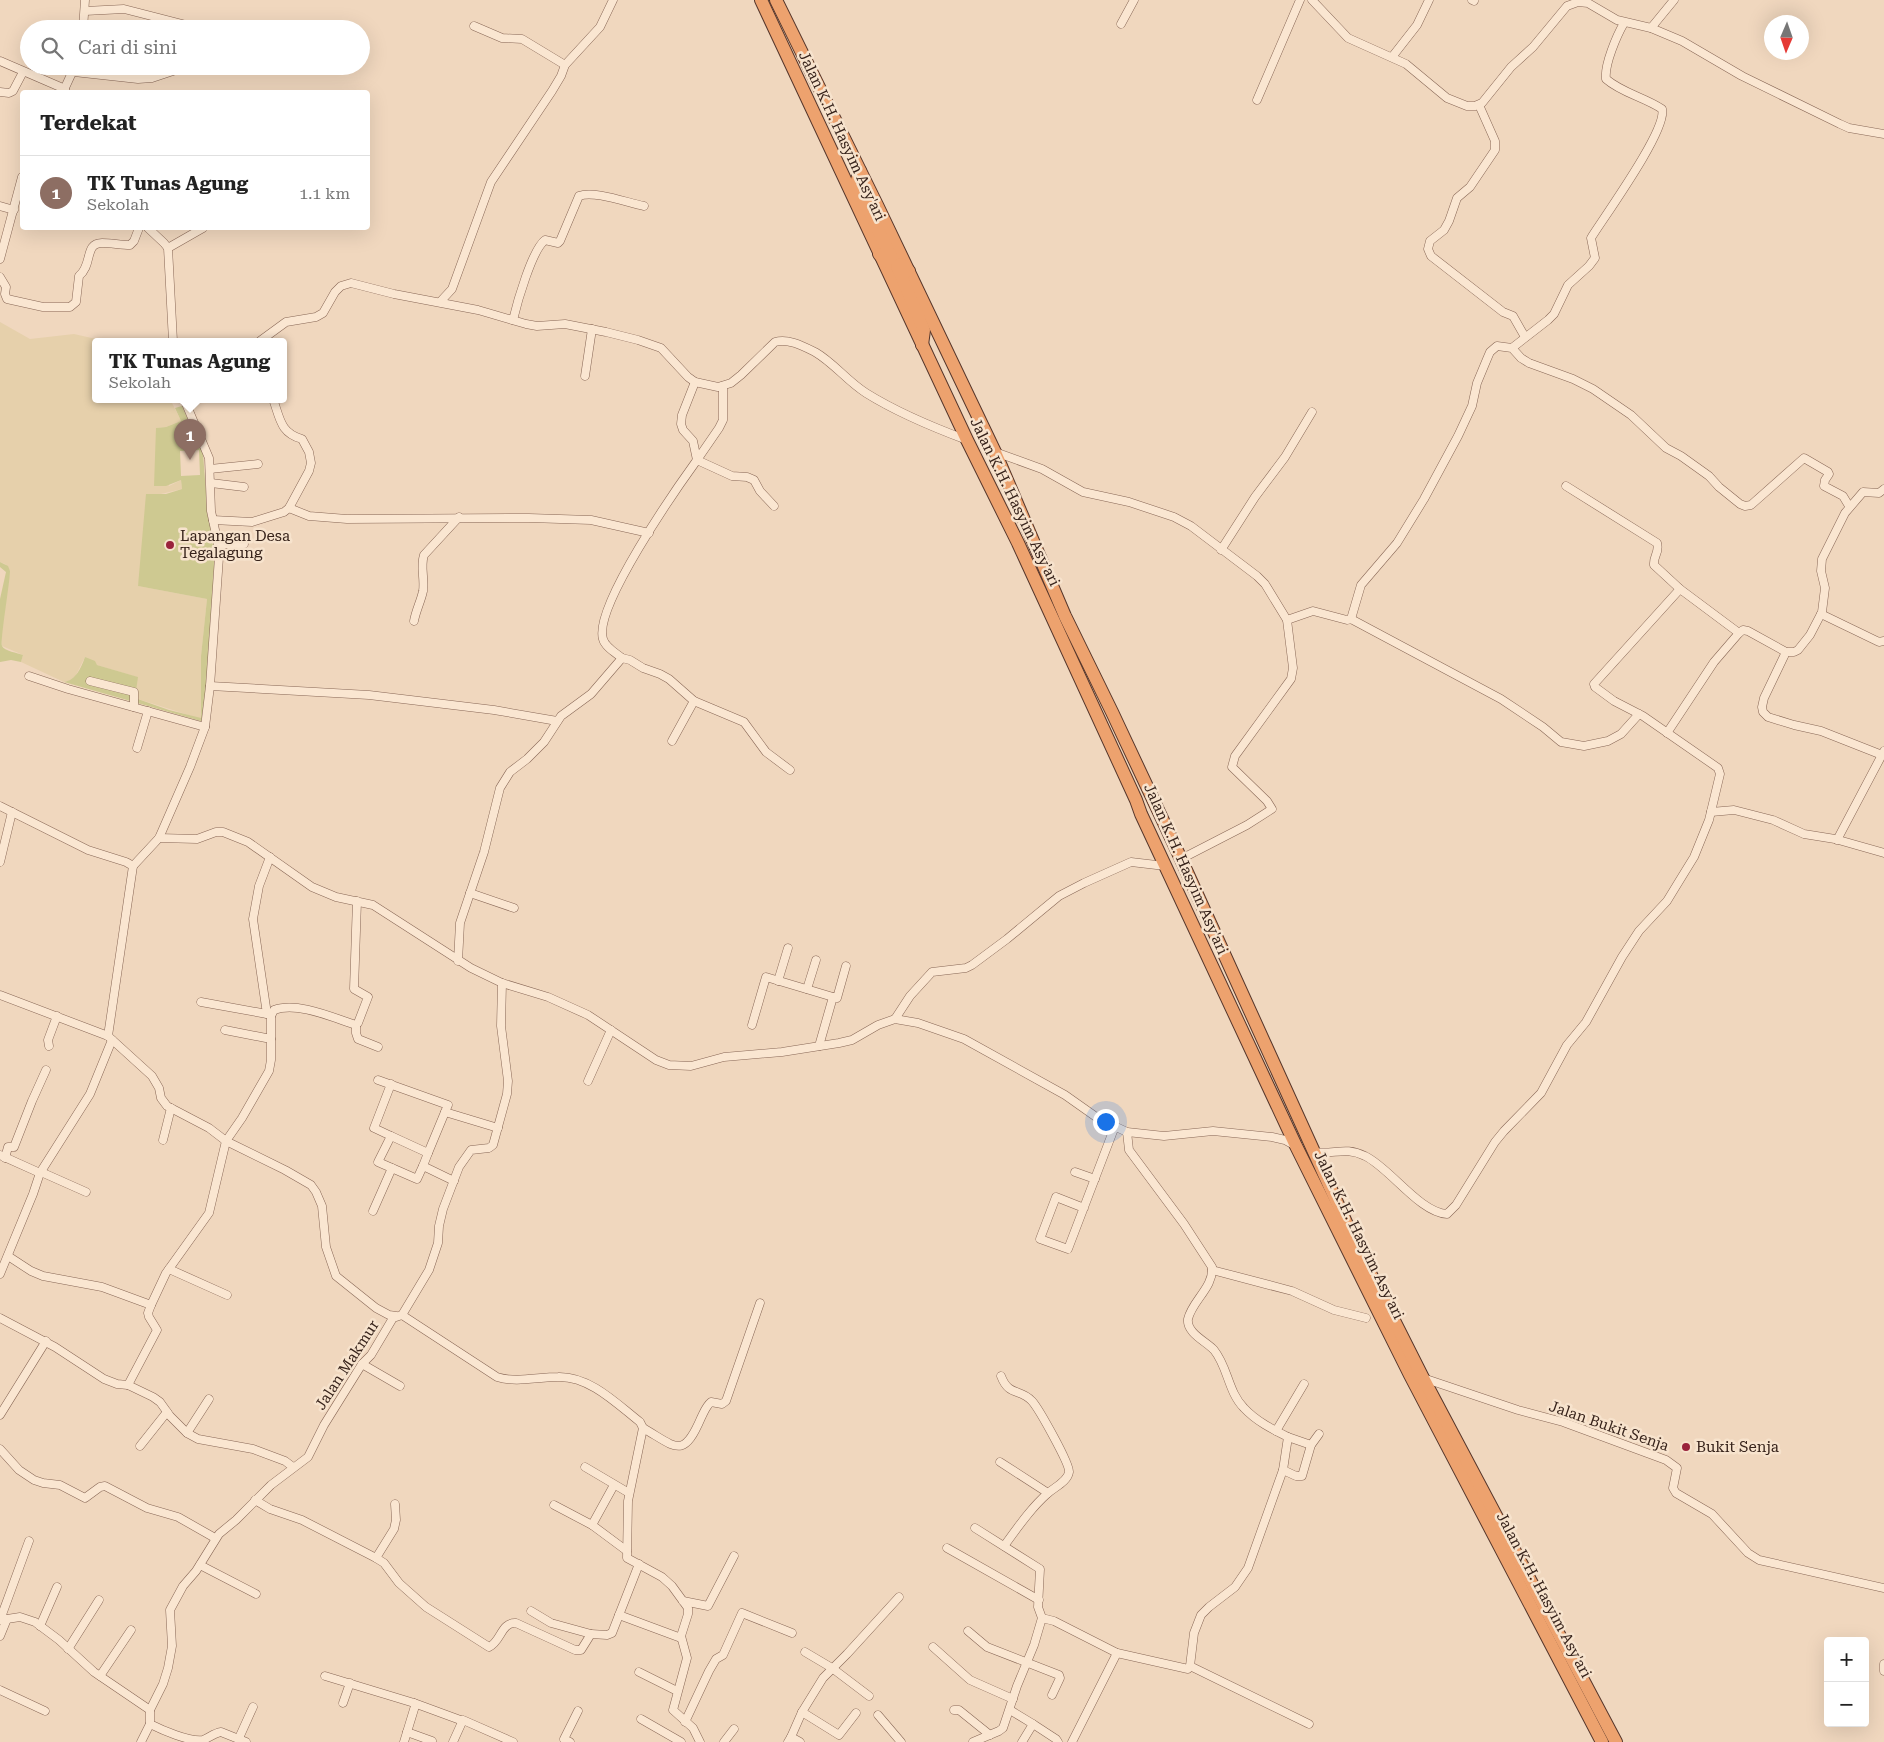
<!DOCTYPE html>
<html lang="id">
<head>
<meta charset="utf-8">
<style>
  :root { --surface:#fff; --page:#f2f2f2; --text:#222; --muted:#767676; --line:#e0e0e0; --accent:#db2777 }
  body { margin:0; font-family:"Roboto Serif",serif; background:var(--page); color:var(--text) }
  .controls { position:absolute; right:15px; bottom:15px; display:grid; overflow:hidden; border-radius:5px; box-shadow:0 5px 20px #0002 }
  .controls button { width:45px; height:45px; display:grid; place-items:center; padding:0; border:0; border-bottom:1px solid var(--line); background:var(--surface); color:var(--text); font:25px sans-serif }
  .compass { position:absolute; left:1764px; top:15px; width:45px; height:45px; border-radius:50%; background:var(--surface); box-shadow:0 5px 20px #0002; rotate:182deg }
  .you { position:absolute; left:1105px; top:1121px; width:18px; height:18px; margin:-12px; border:4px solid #fff; border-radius:50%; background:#1a73e8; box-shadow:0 0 0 8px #1a73e833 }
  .badge { display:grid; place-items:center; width:32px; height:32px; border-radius:50%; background:var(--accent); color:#fff; font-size:16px; font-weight:700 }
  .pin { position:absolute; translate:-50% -41px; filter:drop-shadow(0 1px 2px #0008) }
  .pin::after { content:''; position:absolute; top:26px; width:18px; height:15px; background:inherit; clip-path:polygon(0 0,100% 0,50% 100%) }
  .popup { position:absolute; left:92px; top:338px; width:195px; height:65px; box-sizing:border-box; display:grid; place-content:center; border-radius:5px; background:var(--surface); filter:drop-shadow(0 1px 4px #0005); font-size:16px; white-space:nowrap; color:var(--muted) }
  .popup b { font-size:19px; color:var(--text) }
  .popup::after { content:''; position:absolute; left:50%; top:100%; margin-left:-10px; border:10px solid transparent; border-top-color:var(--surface) }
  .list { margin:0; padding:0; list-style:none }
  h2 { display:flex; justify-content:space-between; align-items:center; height:65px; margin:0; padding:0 20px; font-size:21px }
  h2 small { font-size:16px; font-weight:400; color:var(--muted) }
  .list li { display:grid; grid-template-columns:32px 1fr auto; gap:15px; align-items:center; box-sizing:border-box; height:75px; padding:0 20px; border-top:1px solid var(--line) }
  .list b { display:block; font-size:19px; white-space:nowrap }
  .list p { margin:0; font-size:16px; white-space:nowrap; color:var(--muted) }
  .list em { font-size:16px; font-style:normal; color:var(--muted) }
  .icon { flex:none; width:28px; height:28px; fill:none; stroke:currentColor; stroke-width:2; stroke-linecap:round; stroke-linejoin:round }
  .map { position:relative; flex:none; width:1884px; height:1742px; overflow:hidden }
  .search { position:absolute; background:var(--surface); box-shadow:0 5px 20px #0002; left:20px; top:20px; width:350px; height:55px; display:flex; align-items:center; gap:12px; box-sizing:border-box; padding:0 18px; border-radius:28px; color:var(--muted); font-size:19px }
  .panel { position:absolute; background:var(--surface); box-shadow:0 5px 20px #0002; left:20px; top:90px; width:350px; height:140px; border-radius:5px }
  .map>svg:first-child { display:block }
  .farmland { fill:#e6d0ab }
  .green { fill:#cec991; fill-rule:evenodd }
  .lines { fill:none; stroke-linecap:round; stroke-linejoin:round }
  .minor-casing { stroke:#886756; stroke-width:9 }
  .trunk-casing { stroke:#56362b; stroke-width:14 }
  .minor { stroke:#fae6d1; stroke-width:8 }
  .trunk { stroke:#eda26e; stroke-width:12 }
  .poi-dot { fill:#9a233c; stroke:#f7e3cd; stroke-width:2 }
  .labels { text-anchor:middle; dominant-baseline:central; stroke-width:5; stroke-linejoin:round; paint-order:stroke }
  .street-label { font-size:15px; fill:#37231b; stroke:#f7e3cd }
  .poi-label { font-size:15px; fill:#37231b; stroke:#f7e3cd; text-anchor:start }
</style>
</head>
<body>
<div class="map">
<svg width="1884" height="1742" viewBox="0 0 1884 1742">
  <rect width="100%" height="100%" fill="#f0d7be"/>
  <polygon class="farmland" points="0,322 30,339 74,334 105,341 96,341 96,399 170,399 181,421 166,427 156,428 169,486 181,480 182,489 161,494 138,586 207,599 201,656 201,719 135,698 137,677 97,665 85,657 76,675 69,681 64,682 21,662 23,655 2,646 1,634 10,571 5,564 0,562"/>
  <g class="green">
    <path d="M182,406L203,454L208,517L215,544L213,589L204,722L64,682C76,680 81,668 85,657L95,661L97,665L138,677L135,698L169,710L201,718V656L207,599L138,586L146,494H166L182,489L181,480L166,486H154L156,428L166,427L181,421L175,408ZM199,450L200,475L181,476L180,451Z"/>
    <path d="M0,562L8,566L10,571C10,582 0,640 2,646C4,651 18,653 23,655L21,662L11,660L0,662V599L6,572L0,567Z"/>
  </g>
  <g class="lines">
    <g class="minor-casing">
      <g id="minor">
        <polyline points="1312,0 1348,38 1406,64 1447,98 1467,106 1475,106 1482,103 1511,67 1533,47 1567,6 1578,2 1588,3 1617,20 1651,28 1682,41 1742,76 1840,124 1849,128 1884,134"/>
        <polyline points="1472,0 1474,1"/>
        <polyline points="85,11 124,9 198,28"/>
        <polyline points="1121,24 1134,0"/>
        <polyline points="474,26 502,38 522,39 565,65"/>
        <polyline points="1651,28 1674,0"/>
        <polyline points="83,29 85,0"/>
        <polyline points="1392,57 1417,25 1429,0"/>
        <polyline points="0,61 65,89"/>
        <polyline points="74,72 138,79 152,78 179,69 249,67"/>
        <polyline points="0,92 9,93 13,91 23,72"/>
        <polyline points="63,92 75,66"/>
        <polyline points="1257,100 1300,0"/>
        <polyline points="1479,105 1495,141 1495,150 1470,187 1457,198 1449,221 1444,230 1430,241 1428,249 1431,256 1503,312 1513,316 1525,337"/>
        <polyline points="0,206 14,210"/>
        <polyline points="148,228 164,243 168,248 173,341"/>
        <polyline points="168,248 203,228"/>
        <polyline points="0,259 22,177"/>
        <path d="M0,277L6,287L5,294L7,299L43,307H70L76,302L79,276C93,265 84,243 102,243C111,243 121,245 130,245L134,241L139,228"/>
        <polyline points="440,302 452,289 491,182 552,91 561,76 565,65 600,27 613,0"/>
        <path d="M513,320C517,303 532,250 545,240L558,243L560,241L579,196C594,190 628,203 644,206"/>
        <path d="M260,341L286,322L316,317L323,313L335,292L341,286L351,283L394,294L478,310L526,324L537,326L565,324L606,332L638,340L661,348L688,377L695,382L718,387L731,383L741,375L775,342C788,338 803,346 815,352C834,363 847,381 866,393C898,413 932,427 967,440"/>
        <path d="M1512,348L1548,320L1554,314L1568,285L1589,266L1595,258L1591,238C1604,217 1668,129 1662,109C1644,97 1622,93 1606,79C1604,65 1617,35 1624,23"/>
        <polyline points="585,376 592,329"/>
        <polyline points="695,382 682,415 681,424 683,430 693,441 697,460"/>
        <polyline points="995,452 1042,469 1083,492 1129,502 1174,517 1191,526 1257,576 1265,584 1287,620 1293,668 1291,679 1235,756 1232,767 1267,801 1272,809 1247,825 1181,859"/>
        <polyline points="697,460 719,428 723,420 723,386"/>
        <polyline points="210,469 258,464"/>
        <polyline points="211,483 244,487"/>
        <path d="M1566,486L1657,543C1660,552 1653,556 1654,565L1680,589"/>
        <polyline points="289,508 309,516 347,519 529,518 591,520 649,533"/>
        <path d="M213,520L252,522L284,512L289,508L309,471L311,463L309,452L302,439C280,433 280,418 273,399"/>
        <polyline points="218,544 244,544"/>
        <polyline points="1221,550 1255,497 1285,457 1312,412"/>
        <polyline points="1821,614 1879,642 1884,641"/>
        <polyline points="1351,619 1501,699 1543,727 1561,742 1584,746 1608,741 1621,734 1639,714"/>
        <polyline points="1287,620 1313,611 1347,620 1351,619 1361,585 1397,543 1424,499 1458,436 1472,406 1477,383 1487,359 1490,352 1497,346 1512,348 1521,358 1529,363 1573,379 1593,389 1631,415 1666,448 1681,456 1709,476 1719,487 1740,504 1745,506 1751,505 1804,458 1828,472 1829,474 1825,480 1824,486 1843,496 1849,506"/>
        <path d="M414,621C416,610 421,601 423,591C425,579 420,567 424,555L459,517"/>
        <polyline points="1786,652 1764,698 1762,707 1763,712 1768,717 1794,725 1821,731 1882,755"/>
        <path d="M622,658C616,653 605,647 603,639C593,608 676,489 697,460L732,476L747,477L754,480L760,491L774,506"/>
        <polyline points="29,676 68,689 205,727"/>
        <polyline points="90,681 134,692 134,707"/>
        <polyline points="210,686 369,695 494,710 557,721"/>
        <polyline points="1667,733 1714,662 1739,633 1743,630 1748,631 1786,652 1794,652 1798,650 1810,635 1822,612 1825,588 1821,571 1822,559 1845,513 1863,492 1879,493 1884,489"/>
        <polyline points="672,741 694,701"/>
        <polyline points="137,748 148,711"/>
        <polyline points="0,806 88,850 126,862 133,866 108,1036"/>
        <polyline points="1711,812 1734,810 1773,820 1804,834 1835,839 1884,853"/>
        <polyline points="159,838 197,839 216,832 223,832 248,842 312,887 336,897 373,905 471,968 502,983 548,997 588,1015 656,1060 669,1065 691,1066 724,1057 782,1052 839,1043 852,1040 878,1025 895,1019 918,1023 964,1039 1065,1095 1099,1119 1127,1132 1164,1136 1213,1131 1272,1137 1285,1140 1294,1145"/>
        <polyline points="1837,840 1884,751"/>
        <polyline points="0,862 12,812"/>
        <polyline points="133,866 159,838 190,767 205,727 210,686 219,557 218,544 211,511 209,458 184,399"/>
        <polyline points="470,893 514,908"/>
        <polyline points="458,961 460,923 484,852 500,788 510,772 527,759 544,742 561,716 591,694 622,658 630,660 643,668 660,674 669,679 694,701 744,722 766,752 790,770"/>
        <polyline points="778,981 788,948"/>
        <polyline points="807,989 816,960"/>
        <polyline points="0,995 108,1036 152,1076 159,1088 161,1098 167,1106 209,1128 226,1141 285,1170 311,1185 316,1192 322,1206 326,1247 336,1276 376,1308 389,1315 396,1316"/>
        <polyline points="833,997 837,998 846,966"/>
        <polyline points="201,1002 267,1014"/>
        <path d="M271,1016L274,1010C297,1001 334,1018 356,1025L358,1023L368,997L354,989L357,901"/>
        <polyline points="895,1019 910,996 932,972 966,968 972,965 1007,939 1059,896 1084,883 1131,862 1165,866"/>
        <polyline points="356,1025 356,1033 358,1039 378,1047"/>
        <polyline points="752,1025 766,977 833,997 819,1046"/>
        <polyline points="225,1030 271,1039"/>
        <polyline points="49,1046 48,1040 57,1016"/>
        <polyline points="378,1080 448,1105 445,1112 498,1128"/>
        <polyline points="588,1081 611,1030"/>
        <polyline points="391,1084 374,1128 391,1136 378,1162 417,1179 423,1166 454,1181"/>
        <polyline points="391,1136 428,1153 423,1166"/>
        <polyline points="163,1140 171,1108"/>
        <path d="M1315,1152C1334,1155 1345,1146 1365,1156C1389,1167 1420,1213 1447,1214L1456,1205L1495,1142L1504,1131L1541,1093L1567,1045L1586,1022L1622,957L1639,931L1667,901L1678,883L1694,857L1709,820L1720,774L1718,768L1643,716L1614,701L1595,687L1594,684L1680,589L1739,633"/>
        <polyline points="428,1153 445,1112"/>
        <polyline points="0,1155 40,1173"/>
        <polyline points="5,1158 8,1147 14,1147 32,1101 46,1070"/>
        <polyline points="41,1172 86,1192"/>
        <polyline points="1075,1172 1095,1179"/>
        <polyline points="1084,1208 1056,1197 1040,1239 1068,1249 1115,1126"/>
        <polyline points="373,1211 392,1168"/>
        <polyline points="8,1256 31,1271 43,1276 102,1287 151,1305"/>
        <polyline points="169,1269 227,1295"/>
        <polyline points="1212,1270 1292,1291 1334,1310 1366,1318"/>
        <polyline points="0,1274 33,1194 40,1173 90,1094 112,1040"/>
        <path d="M402,1315L497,1377C516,1383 538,1377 558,1377C590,1376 617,1404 640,1422L643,1428L628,1501L627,1558L662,1577L672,1586L688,1608V1614L681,1636L687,1658L673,1710L693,1728L700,1742"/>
        <polyline points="0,1318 55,1347 104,1379 117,1384 128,1385 153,1397 160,1402 170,1416 187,1433 198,1439 253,1449 285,1461 293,1467"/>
        <polyline points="362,1364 400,1386"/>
        <path d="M1001,1376C1009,1397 1020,1388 1032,1401C1039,1409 1070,1464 1069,1472C1068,1481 1055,1487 1048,1493C1031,1508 1018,1527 1004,1546"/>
        <polyline points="1423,1378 1518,1410 1563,1422 1666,1460 1677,1468 1673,1488 1676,1493 1712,1514 1748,1553 1759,1560 1884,1588"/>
        <polyline points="128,1385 157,1330 149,1317 148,1313 151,1305 166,1273 209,1213 226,1141 242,1118 269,1071 271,1060 271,1016 267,1014 253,919 259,886 270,857"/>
        <polyline points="0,1415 46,1341"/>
        <path d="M643,1428C676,1447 683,1460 701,1418C704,1412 706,1406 711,1402L722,1404L726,1401L760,1303"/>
        <polyline points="1276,1431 1304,1384"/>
        <polyline points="187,1433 209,1399"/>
        <polyline points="1288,1437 1311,1445"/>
        <polyline points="140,1446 167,1412"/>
        <polyline points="0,1449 19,1470 34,1480 43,1483 60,1485 85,1498 100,1487 105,1486 147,1508 178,1517 215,1538"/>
        <polyline points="1000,1462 1048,1493"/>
        <polyline points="585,1467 629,1493"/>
        <polyline points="1283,1470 1296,1476 1302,1476 1311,1445 1319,1434"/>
        <polyline points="614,1485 592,1525 627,1551"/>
        <path d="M255,1500L270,1509L302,1520L376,1558L384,1563L399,1583L426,1607L489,1647C501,1642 501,1622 516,1623L575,1650H581L591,1634L607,1635L612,1633L639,1564"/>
        <polyline points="554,1505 592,1525"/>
        <polyline points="975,1528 1040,1569 1038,1607 1042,1618"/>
        <polyline points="947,1548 1039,1600"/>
        <polyline points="376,1558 394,1529 396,1520 395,1504"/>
        <polyline points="200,1565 256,1594"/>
        <polyline points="683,1601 708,1606 734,1556"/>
        <polyline points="531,1611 551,1623 591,1634"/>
        <polyline points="619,1615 681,1638"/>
        <path d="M0,1620L20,1617L35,1622L59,1640L94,1672L150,1710V1724C162,1730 189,1742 203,1740C209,1738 214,1733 221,1732L246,1742"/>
        <polyline points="0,1620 29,1541"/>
        <polyline points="40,1626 57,1587"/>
        <polyline points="968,1631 987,1647 1059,1675 1060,1678 1052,1695"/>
        <polyline points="0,1636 7,1619"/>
        <polyline points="933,1647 970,1680 1013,1699"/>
        <polyline points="68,1649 99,1600"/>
        <polyline points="805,1652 832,1668 869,1696"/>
        <polyline points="1884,1664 1884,1671"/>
        <polyline points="1190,1666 1309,1724"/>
        <polyline points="639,1672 677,1691"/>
        <polyline points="100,1676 131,1630"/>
        <polyline points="325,1676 414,1703 415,1706 404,1742"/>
        <polyline points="0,1690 45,1711"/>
        <polyline points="343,1703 350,1683"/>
        <polyline points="414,1703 463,1721"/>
        <polyline points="150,1710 163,1684 168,1668 172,1646 170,1610 183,1586 196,1571 219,1534 236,1520 271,1485 308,1457 324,1425 362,1364 371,1355 393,1318 402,1315 429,1270 438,1243 439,1226 443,1209 459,1167 471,1150 489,1148 493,1145 507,1094 508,1081 501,1026 502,983"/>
        <polyline points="954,1710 959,1710 990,1735"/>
        <polyline points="1010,1710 1033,1724 1022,1742"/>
        <polyline points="802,1712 839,1735 856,1713"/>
        <polyline points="878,1715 901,1742"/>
        <polyline points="641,1719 681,1742"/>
        <polyline points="685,1722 709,1671 716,1659 723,1655 742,1613 792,1633"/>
        <polyline points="1033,1724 1056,1739 1058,1742"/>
        <polyline points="407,1732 432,1741"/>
        <polyline points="791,1737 802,1712 823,1678 847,1654 899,1597"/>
        <polyline points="239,1738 253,1707"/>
        <polyline points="141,1742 150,1724"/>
        <polyline points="453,1742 463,1720 513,1742"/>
        <polyline points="570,1742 564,1739 578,1711"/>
        <polyline points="724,1742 734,1729"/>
        <polyline points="788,1742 791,1737 800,1742"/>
        <path d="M973,1742L999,1731L1003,1728L1017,1686L1034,1645L1042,1618L1054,1621L1117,1653L1188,1669L1190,1666L1194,1633L1201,1615L1209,1607L1235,1587L1248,1568L1283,1470L1288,1437C1272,1429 1256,1421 1244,1408C1228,1392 1228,1367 1214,1350C1207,1342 1186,1333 1188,1319C1192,1301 1214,1287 1212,1267L1184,1224L1129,1150L1127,1132"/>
        <polyline points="1072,1742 1117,1653"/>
      </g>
    </g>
    <g class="trunk-casing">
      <g id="trunk">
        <polyline points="761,0 967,440 1018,543 1136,800 1141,814 1296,1146 1410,1375 1602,1742"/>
        <polyline points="776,0 877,205 995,452 1065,616 1112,712 1181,859 1359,1251 1423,1378 1616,1742"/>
        <polyline points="860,171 857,180 858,189 891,256 891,260 890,262 886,262 879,254"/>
        <polyline points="909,271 901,264 897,266 924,330 922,345"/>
      </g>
    </g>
    <use href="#minor" class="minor"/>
    <use href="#trunk" class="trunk"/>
  </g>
  <g class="poi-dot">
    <circle cx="170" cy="545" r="5"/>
    <circle cx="1686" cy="1447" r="5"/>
  </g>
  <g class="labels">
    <g class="street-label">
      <text transform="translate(842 136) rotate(65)">Jalan K.H. Hasyim Asy'ari</text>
      <text transform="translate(1015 502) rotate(64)">Jalan K.H. Hasyim Asy'ari</text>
      <text transform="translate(1186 869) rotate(66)">Jalan K.H. Hasyim Asy'ari</text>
      <text transform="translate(1359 1235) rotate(64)">Jalan K.H. Hasyim Asy'ari</text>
      <text transform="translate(347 1365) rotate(-57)">Jalan Makmur</text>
      <text transform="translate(1609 1426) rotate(19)">Jalan Bukit Senja</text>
      <text transform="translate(1544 1595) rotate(62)">Jalan K.H. Hasyim Asy'ari</text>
    </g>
    <g class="poi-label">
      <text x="180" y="536">Lapangan Desa<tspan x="180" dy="17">Tegalagung</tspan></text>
      <text x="1696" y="1447">Bukit Senja</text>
    </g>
  </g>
</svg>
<div class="controls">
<button>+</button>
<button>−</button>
</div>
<svg class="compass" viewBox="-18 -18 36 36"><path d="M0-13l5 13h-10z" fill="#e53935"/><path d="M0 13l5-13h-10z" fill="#767676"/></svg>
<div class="you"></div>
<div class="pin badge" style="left:190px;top:460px;background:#8d6e63">1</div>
<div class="popup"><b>TK Tunas Agung</b>Sekolah</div>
<div class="search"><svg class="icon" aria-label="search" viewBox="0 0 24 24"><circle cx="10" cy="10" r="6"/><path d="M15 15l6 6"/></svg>Cari di sini</div>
<section class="panel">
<h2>Terdekat<small></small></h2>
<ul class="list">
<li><span class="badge" style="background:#8d6e63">1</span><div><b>TK Tunas Agung</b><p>Sekolah</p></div><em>1.1 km</em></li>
</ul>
</section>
</div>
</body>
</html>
